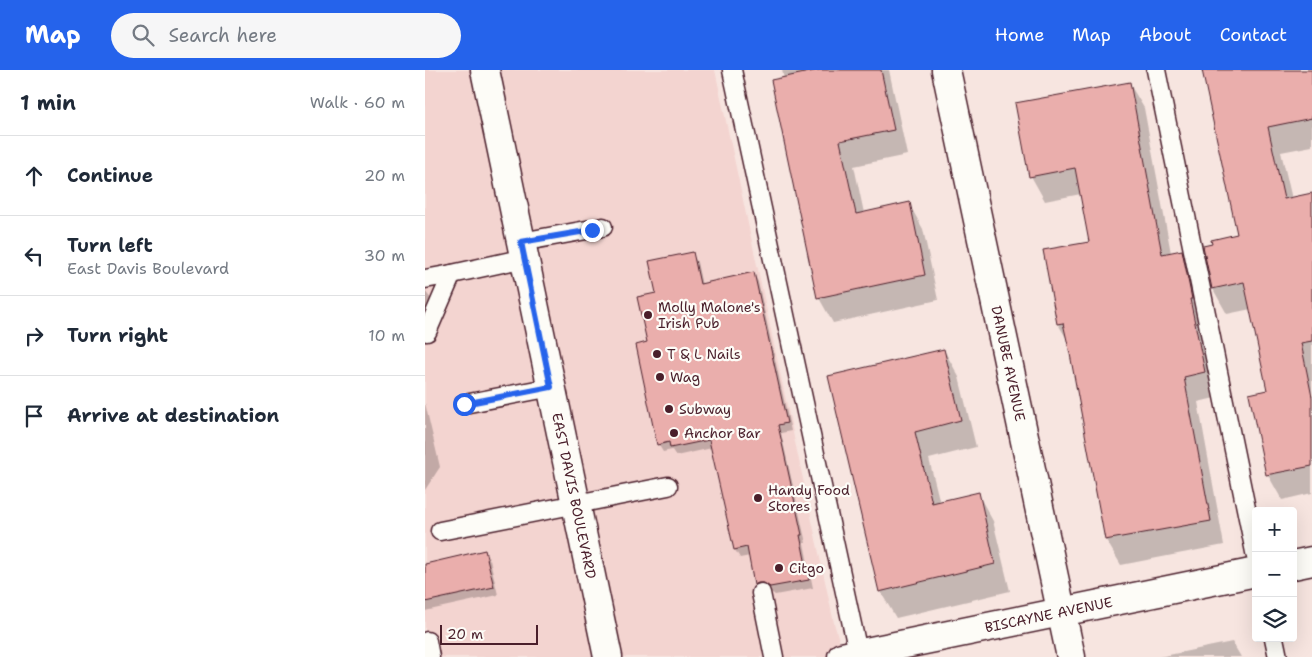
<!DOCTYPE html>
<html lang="en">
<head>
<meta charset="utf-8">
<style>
  :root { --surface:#fff; --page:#f6f6f7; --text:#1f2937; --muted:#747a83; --line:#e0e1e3; --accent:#2563eb }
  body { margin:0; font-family:"Shantell Sans",sans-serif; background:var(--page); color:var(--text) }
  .controls { position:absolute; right:15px; bottom:15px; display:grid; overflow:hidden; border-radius:5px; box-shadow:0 5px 20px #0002 }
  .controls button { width:45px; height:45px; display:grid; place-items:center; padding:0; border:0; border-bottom:1px solid var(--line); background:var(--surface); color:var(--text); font:25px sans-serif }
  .scale { position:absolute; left:15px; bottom:12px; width:98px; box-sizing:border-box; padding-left:5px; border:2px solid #4a1f2b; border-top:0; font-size:14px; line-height:18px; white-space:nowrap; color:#4a1f2b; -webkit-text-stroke:4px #fdfcf7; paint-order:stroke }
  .stop { position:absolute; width:15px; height:15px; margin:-11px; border:4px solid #2563eb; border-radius:50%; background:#fff }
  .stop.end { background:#2563eb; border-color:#fff; box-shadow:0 1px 5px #0008 }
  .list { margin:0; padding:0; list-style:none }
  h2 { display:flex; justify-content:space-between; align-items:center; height:65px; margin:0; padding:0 20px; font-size:21px }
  h2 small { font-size:16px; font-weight:400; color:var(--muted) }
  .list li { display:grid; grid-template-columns:32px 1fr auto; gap:15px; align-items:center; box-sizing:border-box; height:80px; padding:0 20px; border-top:1px solid var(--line) }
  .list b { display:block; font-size:19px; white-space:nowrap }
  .list p { margin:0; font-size:16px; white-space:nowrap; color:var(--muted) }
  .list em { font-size:16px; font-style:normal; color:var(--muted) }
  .icon { flex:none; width:28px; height:28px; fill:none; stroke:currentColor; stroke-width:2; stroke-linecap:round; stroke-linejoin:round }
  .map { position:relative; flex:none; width:887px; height:587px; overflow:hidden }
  header { display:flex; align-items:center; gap:30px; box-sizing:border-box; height:70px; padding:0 25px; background:var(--accent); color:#fff }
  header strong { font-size:24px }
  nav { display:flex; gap:28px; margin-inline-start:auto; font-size:18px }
  .search { width:350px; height:45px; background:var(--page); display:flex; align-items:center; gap:12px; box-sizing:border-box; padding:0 18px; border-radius:28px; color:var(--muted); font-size:19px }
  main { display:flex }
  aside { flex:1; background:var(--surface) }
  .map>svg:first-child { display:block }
  .built { fill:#f3d4d0 }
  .shadow { fill:#0003 }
  .building { fill:#eaaeac; stroke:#4a1f2b }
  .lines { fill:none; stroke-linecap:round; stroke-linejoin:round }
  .service-casing { stroke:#4a1f2b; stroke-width:21 }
  .minor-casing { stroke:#4a1f2b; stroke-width:31 }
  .tertiary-casing { stroke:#4a1f2b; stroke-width:31 }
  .service { stroke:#fdfcf7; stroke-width:18 }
  .minor { stroke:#fdfcf7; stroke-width:28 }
  .tertiary { stroke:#fdfcf7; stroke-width:28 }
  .route { stroke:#2563eb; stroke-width:6 }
  .poi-dot { fill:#4a1f2b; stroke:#fdfcf7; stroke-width:2 }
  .labels { text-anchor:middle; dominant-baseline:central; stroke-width:4.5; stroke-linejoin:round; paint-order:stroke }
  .poi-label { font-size:14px; fill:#4a1f2b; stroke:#fdfcf7; text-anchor:start }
  .street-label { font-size:14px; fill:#4a1f2b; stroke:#fdfcf7 }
</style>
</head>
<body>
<header>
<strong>Map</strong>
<div class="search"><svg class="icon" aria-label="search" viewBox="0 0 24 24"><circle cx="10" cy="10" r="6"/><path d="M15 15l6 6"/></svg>Search here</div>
<nav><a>Home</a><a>Map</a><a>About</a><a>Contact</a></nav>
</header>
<main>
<aside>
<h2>1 min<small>Walk · 60 m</small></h2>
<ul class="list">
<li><svg class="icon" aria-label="ahead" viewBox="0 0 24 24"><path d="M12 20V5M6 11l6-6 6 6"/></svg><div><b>Continue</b></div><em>20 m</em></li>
<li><svg class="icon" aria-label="left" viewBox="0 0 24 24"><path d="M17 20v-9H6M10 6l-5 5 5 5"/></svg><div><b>Turn left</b><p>East Davis Boulevard</p></div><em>30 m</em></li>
<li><svg class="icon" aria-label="right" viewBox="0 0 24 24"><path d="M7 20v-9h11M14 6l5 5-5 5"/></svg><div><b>Turn right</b></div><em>10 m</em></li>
<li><svg class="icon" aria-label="arrive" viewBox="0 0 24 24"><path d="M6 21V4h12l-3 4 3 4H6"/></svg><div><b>Arrive at destination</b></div></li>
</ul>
</aside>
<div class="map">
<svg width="887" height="587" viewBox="0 0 887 587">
  <rect width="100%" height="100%" fill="#f7e5e0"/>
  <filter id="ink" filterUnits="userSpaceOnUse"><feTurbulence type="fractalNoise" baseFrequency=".02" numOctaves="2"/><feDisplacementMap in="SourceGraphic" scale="10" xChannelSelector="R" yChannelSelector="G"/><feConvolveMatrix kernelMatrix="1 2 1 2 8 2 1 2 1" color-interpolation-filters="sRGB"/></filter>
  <g filter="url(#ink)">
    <polygon class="built" points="0,0 290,0 409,553 419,587 0,587"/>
    <g class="shadow">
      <polygon points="357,0 464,0 482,85 429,96 439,143 484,134 498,159 513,230 408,253 394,228 348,11 359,9"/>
      <polygon points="778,0 887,0 887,76 856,82 867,129 887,124 887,423 857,430 843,405 843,321 826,239 802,244 788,219 813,165"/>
      <polygon points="704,13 719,38 746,183 756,181 771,206 794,327 773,332 799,475 696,495 681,470 643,271 633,254 665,172 656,124 620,131 606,106"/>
      <polygon points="267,183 272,192 277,215 329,204 333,212 366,361 356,363 381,473 379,473 388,518 350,525 345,521 335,523 330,515 325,486 315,488 310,480 287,378 251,386 247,380 238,382 233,374 223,273 232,224"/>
      <polygon points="0,221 6,229 7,237 0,239"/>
      <polygon points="519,280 534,307 551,377 504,389 515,433 553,424 568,451 585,521 471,548 455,521 404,307"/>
      <polygon points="0,333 15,397 0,420"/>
      <polygon points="60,482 65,490 73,525 0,541 0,495"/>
      <polygon points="807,572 816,587 734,587"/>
    </g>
    <g class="building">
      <polygon points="394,0 456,0 469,60 415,71 431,144 485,132 500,205 392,228 346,10"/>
      <polygon points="777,0 887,0 887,48 843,57 859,129 887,123 887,271 876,273 887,327 887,396 841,405 824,324 842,320 819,212 787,219 778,176 787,174 786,170 812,164"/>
      <polygon points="705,12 737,184 757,180 767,229 765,229 780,302 759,307 786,451 680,470 645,284 638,253 632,254 618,180 664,172 650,98 604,107 590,33"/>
      <polygon points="268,182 275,214 329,202 362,353 353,355 377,465 375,465 384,510 345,517 339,513 333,513 329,515 322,477 309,480 284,370 245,378 244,372 232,375 211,275 222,272 212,227 231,223 224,191"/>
      <polygon points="519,279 536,350 490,362 507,433 554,422 570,494 454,522 403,306"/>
      <polygon points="60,480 69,517 0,532 0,494"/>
    </g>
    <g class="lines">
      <g class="service-casing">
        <g id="service">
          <polyline points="307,0 434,587"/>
          <polyline points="731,0 831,487"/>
          <polyline points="96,172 178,157"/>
          <polyline points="0,209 27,204"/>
          <polyline points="2,262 27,204 100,188"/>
          <polyline points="39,334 127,317"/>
          <polyline points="15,461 243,416"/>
          <polyline points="336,523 349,587"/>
          <polyline points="849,568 853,587"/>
          <polyline points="2,571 5,587"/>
        </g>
      </g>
      <g class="minor-casing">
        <g id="minor">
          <path id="s1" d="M521,0L646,587"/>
          <polyline points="868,495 887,491"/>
          <path id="s2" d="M417,587L831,502"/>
        </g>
      </g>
      <g class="tertiary-casing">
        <g id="tertiary">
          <path id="s3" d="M60,0L183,587"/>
        </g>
      </g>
      <use href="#service" class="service"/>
      <use href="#minor" class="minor"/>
      <use href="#tertiary" class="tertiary"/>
    </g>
  </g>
  <g class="lines" filter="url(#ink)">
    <polyline class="route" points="39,334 126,317 96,172 167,160"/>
  </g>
  <g class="poi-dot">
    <circle cx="223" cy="245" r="5"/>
    <circle cx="232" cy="284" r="5"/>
    <circle cx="235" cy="307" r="5"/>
    <circle cx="244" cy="339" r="5"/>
    <circle cx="249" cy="363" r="5"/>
    <circle cx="333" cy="428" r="5"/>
    <circle cx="354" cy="498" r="5"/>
  </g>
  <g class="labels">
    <g class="poi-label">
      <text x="233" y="237">Molly Malone's<tspan x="233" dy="16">Irish Pub</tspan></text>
      <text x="242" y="284">T &amp; L Nails</text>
      <text x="245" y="307">Wag</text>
      <text x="254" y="339">Subway</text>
      <text x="259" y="363">Anchor Bar</text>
      <text x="343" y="420">Handy Food<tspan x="343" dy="16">Stores</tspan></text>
      <text x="364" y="498">Citgo</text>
    </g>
    <g class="street-label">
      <text stroke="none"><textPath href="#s1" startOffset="300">DANUBE AVENUE</textPath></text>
      <text stroke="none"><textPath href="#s3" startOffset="435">EAST DAVIS BOULEVARD</textPath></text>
      <text stroke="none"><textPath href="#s2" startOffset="211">BISCAYNE AVENUE</textPath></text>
    </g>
  </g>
</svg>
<div class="controls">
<button>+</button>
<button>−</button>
<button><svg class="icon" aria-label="layers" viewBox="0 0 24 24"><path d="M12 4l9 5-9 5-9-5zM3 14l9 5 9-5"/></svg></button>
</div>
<div class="scale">20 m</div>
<div class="stop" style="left:39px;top:334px"></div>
<div class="stop end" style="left:167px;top:160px"></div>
</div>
</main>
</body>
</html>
